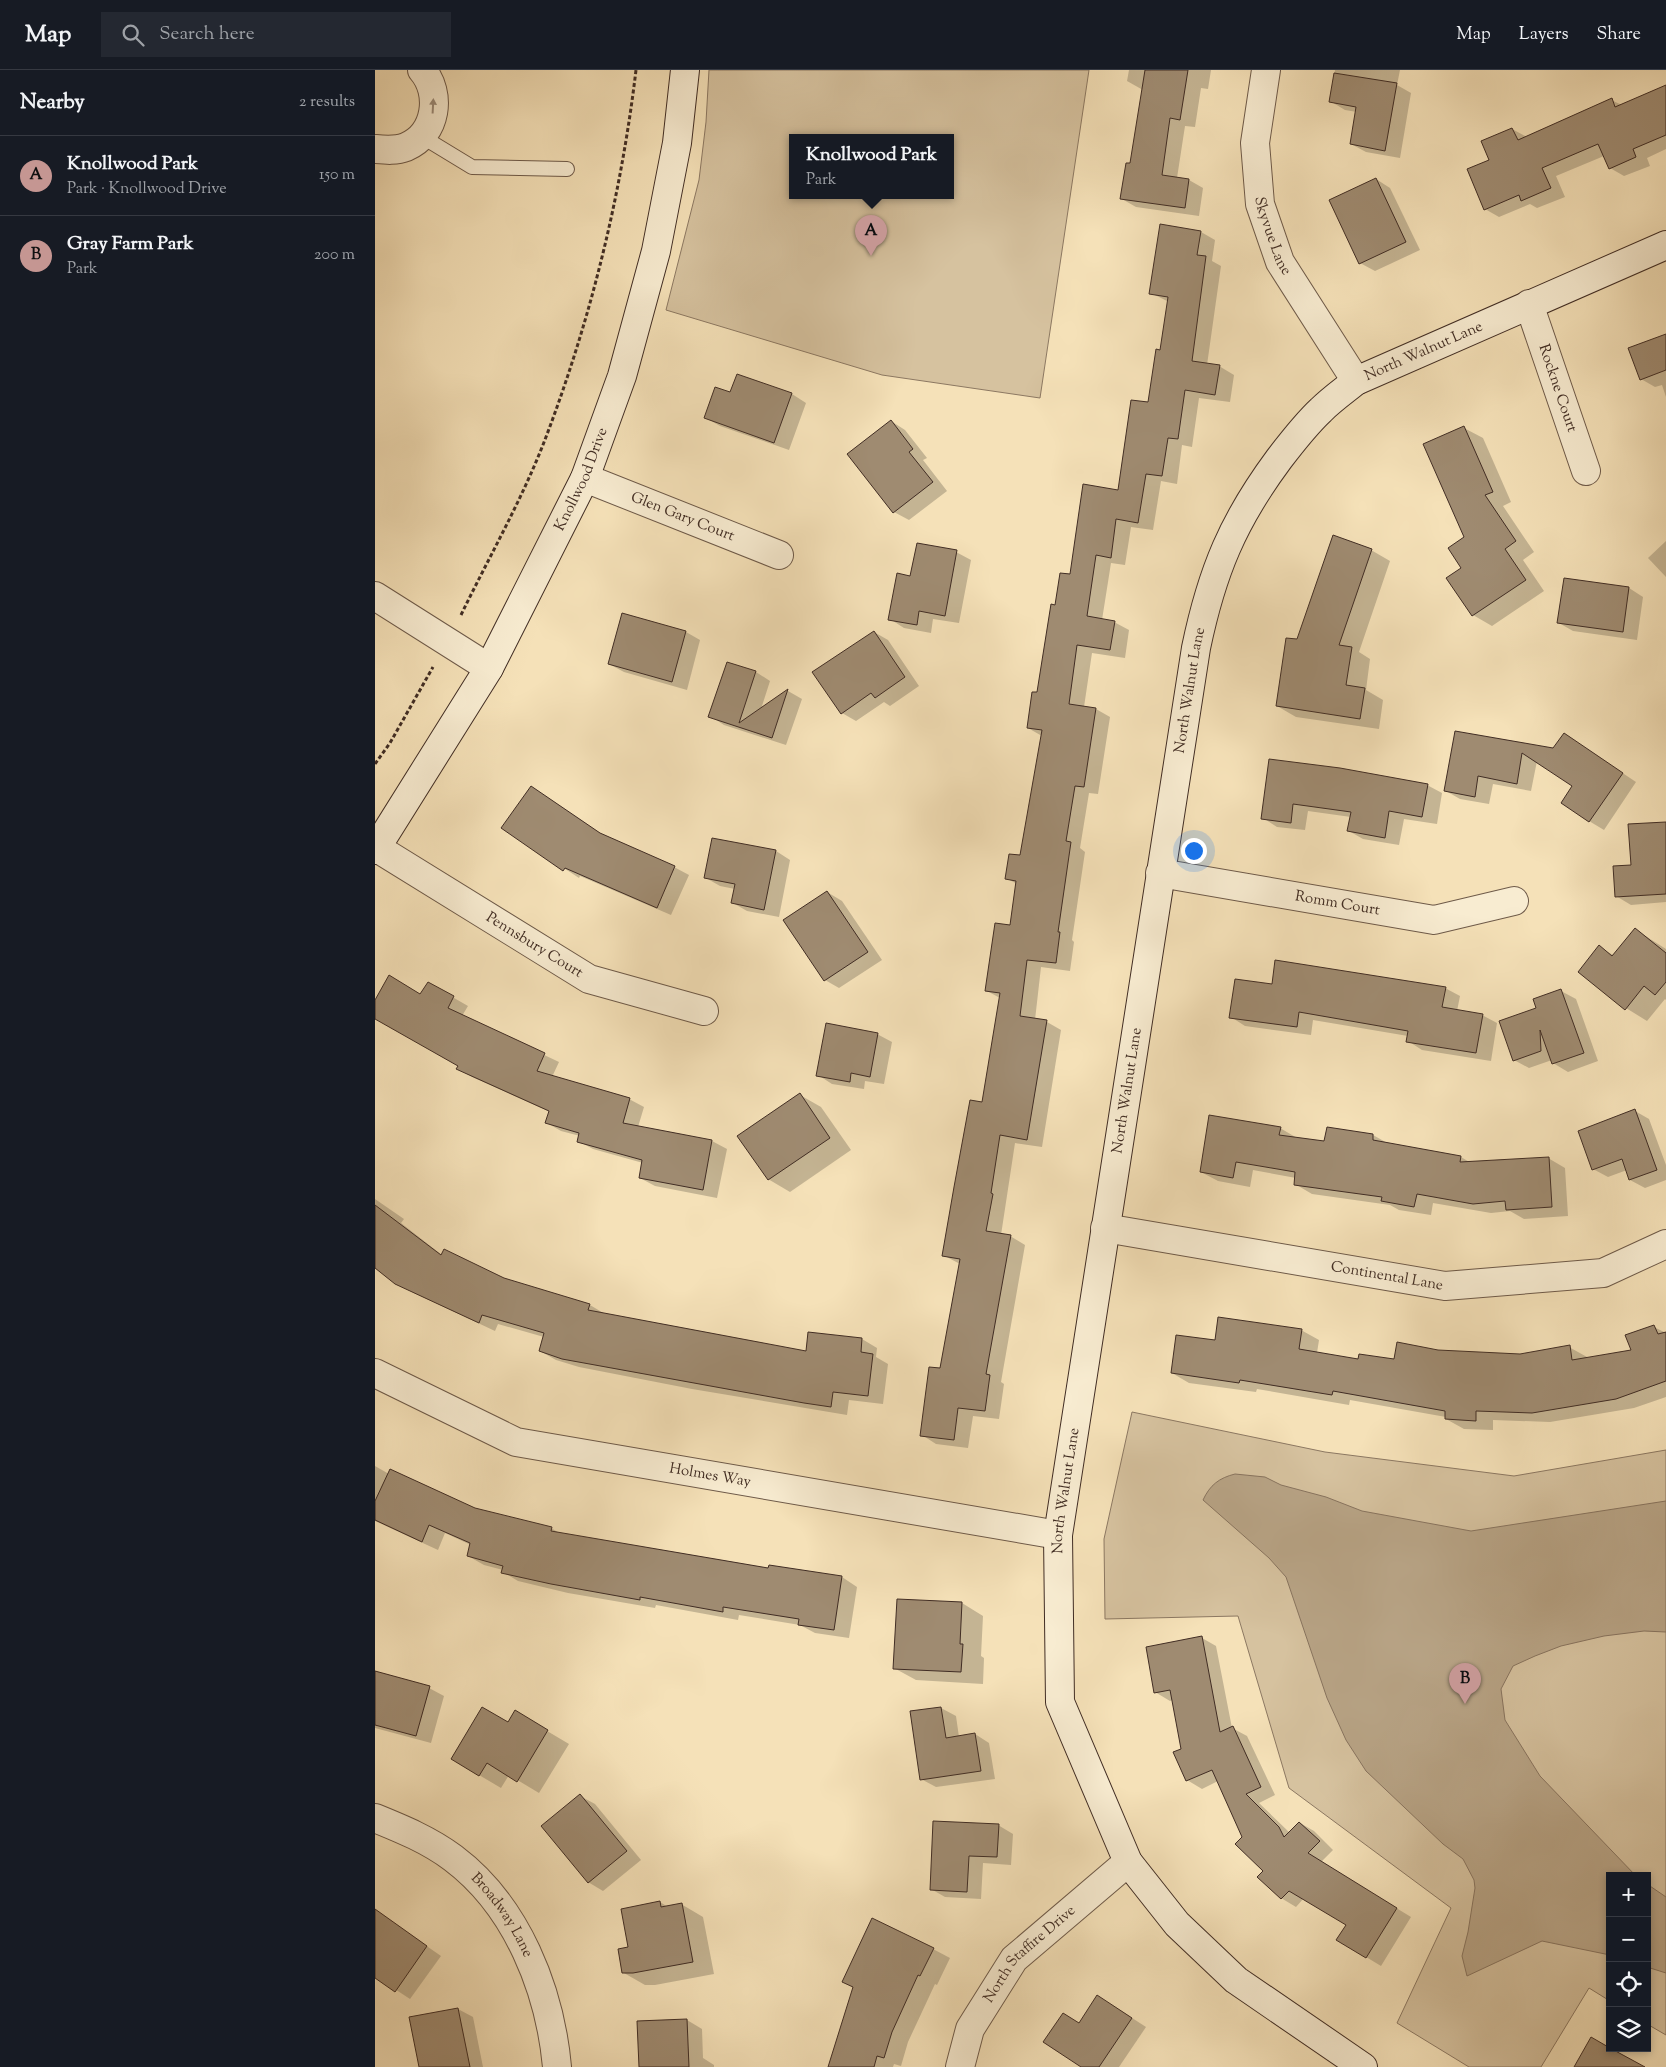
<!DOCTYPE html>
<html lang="en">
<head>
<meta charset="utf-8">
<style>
  :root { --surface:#171b24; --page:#242831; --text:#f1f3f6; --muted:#9ea1a6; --line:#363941; --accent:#c59692 }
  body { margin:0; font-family:"Sorts Mill Goudy",serif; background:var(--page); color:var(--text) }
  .controls { position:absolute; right:15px; bottom:15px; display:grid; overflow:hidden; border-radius:0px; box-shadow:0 2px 8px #0003 }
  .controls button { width:45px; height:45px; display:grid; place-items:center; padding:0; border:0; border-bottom:1px solid var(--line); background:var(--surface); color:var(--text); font:25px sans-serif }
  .you { position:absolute; left:818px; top:780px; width:18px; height:18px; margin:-12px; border:4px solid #fff; border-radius:50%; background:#1a73e8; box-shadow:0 0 0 8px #1a73e833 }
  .badge { display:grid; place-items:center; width:32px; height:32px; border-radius:50%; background:var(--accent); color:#111; font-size:16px; font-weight:700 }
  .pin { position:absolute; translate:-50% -41px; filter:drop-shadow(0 1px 2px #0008) }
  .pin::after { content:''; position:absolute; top:26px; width:18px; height:15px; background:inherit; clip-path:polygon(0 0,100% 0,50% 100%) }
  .popup { position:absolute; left:414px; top:64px; width:165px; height:65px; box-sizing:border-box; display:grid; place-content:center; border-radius:0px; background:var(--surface); filter:drop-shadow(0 1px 4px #0005); font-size:16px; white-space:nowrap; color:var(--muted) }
  .popup b { font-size:19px; color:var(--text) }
  .popup::after { content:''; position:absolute; left:50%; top:100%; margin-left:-10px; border:10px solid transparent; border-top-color:var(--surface) }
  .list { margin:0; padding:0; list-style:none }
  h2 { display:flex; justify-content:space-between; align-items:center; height:65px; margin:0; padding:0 20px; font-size:21px }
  h2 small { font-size:16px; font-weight:400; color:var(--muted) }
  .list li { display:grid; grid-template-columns:32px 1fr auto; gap:15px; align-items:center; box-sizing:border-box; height:80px; padding:0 20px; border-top:1px solid var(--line) }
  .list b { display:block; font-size:19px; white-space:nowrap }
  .list p { margin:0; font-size:16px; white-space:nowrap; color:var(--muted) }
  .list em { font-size:16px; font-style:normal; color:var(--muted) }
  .icon { flex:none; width:28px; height:28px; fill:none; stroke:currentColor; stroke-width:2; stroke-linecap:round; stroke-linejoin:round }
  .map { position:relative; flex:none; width:1291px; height:1997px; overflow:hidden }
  header { display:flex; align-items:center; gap:30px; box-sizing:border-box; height:70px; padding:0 25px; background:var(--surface); border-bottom:1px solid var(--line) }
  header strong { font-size:24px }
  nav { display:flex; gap:28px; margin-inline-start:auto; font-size:18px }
  .search { width:350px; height:45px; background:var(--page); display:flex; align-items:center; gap:12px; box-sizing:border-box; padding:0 18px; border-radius:0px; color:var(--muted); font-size:19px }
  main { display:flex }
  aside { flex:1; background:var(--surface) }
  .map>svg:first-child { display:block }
  .green { fill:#d6c29f; stroke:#8c7862; fill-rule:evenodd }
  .water { fill:#b8a486; stroke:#88745f }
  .shadow { fill:#0003 }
  .building { fill:#9f8b71; stroke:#412d24 }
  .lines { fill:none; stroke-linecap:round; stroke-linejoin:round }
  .lane-casing { stroke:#6e5a49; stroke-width:16 }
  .street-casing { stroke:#6e5a49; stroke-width:30 }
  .secondary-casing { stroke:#412d24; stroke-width:30 }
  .path { stroke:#412d24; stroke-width:3; stroke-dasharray:4 2.5; stroke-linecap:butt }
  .lane { stroke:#f8ecd1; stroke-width:14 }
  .street { stroke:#f8ecd1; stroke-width:28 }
  .secondary { stroke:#f8ecd1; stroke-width:28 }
  .oneway { fill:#9c8c7a }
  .labels { text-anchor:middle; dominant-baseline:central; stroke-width:5; stroke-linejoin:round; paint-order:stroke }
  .street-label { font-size:15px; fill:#412d24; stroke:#f8ecd1 }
</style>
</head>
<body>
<header>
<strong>Map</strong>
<div class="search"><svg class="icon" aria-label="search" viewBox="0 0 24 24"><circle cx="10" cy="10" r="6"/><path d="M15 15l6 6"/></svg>Search here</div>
<nav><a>Map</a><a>Layers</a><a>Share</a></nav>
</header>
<main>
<aside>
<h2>Nearby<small>2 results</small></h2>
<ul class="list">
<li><span class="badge">A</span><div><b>Knollwood Park</b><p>Park · Knollwood Drive</p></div><em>150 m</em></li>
<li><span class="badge">B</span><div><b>Gray Farm Park</b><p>Park</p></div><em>200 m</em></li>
</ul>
</aside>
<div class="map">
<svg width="1291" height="1997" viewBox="0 0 1291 1997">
  <rect width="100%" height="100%" fill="#f5e1b8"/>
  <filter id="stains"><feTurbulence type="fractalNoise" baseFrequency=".004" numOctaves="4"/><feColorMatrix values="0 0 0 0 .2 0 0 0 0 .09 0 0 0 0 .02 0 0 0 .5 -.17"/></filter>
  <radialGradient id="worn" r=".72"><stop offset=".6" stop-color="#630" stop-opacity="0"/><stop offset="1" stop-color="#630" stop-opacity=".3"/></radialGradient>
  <g class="green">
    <path d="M334,0H714L665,328L507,305L291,240L324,110L331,52ZM417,67H575V125H417Z"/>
    <polygon points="757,1342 950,1382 1139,1406 1291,1380 1291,1965 1272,1954 1272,1806 1235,1806 1235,1931 1214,1918 1166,1997 1094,1997 1022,1953 1076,1838 914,1718 863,1546 730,1549 729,1469"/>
  </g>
  <g class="water">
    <path d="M860,1404L890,1407L906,1415L951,1427L987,1441L1096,1461L1291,1431V1562L1269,1561L1229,1566L1186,1576L1160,1586L1138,1596L1126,1619L1130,1650L1165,1706L1261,1806H1235V1885L1167,1871L1092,1906L1087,1886L1093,1862L1100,1818L1099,1810L1088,1789L1068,1774L991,1701L971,1670L952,1628L911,1507L894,1488L828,1430C835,1415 844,1408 860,1404Z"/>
    <polygon points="1272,1814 1291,1827 1291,1903 1272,1897"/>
  </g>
  <g class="shadow">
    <polygon points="754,0 836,0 833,19 826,18 820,57 810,56 802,108 814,110 828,118 824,146 761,137 747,129 756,94 768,20 752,11"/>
    <polygon points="960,0 1025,0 1022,15 1036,23 1025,88 991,82 976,74 982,42 970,40 955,31"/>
    <polygon points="1291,16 1291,79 1272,88 1275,96 1249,106 1235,98 1229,86 1181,106 1190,127 1162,138 1155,134 1124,147 1110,139 1116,91 1137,59 1152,67 1236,30 1247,35"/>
    <polygon points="1001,109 1015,118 1045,180 1000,201 985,193"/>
    <polygon points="826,162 840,170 837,191 846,196 832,295 844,296 859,305 855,332 824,328 817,377 807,375 802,414 786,411 778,460 756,457 750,495 736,493 727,550 739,552 754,560 750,588 717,583 709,637 721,639 735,647 723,724 714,723 705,778 710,782 697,870 699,872 695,901 666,897 660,950 672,952 686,960 667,1077 640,1073 626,1165 635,1166 650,1175 626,1312 629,1314 624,1349 598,1346 593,1378 561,1374 547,1365 566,1299 585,1194 568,1185 608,1033 625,928 612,921 636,857 642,814 631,808 646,787 667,666 653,658 663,624 681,536 696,506 744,421 774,333 786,281 794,232 776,223"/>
    <polygon points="1291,265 1291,327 1287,315 1280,317 1266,309"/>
    <polygon points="362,305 417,324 431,333 414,380 345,356 331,348 356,324"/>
    <polygon points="516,351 530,360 552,388 548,390 572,421 534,450 519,442"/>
    <polygon points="1089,358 1108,368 1136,432 1128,436 1159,482 1148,490 1169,521 1117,556 1098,545 1073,508 1088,498 1090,467"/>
    <polygon points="1291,471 1291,507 1273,488"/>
    <polygon points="996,480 1015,491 984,582 995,589 991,620 1008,630 1004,659 921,647 902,636 923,570"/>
    <polygon points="581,482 596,490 584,553 558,549 556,563 529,558 515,549 536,507"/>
    <polygon points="1190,510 1254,518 1268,527 1262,570 1198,561 1184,553"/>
    <polygon points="247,545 311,562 325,570 312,620 249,602 234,594"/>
    <polygon points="499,562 513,570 544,616 515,636 509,632 481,651 467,643"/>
    <polygon points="353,593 381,602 395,611 386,639 413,621 427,629 411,675 349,655 335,646"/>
    <polygon points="1081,662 1179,680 1189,664 1261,712 1229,760 1214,751 1199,716 1162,691 1156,721 1118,714 1114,734 1085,729 1071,721"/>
    <polygon points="895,690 1052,715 1067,723 1062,754 1029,749 1024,775 988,769 974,761 976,747 933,741 930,760 902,757 888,748"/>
    <polygon points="156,717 231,767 299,797 314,805 296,845 205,806 204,808 128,758"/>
    <polygon points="1291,753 1291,832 1256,835 1241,826 1257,796"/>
    <polygon points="401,781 415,790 404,847 372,841 358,833 360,819 345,816 331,808"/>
    <polygon points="452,822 467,831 507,890 464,918 450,910"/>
    <polygon points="1261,860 1291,879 1291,930 1290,929 1272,951 1251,938 1224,877 1240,886"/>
    <polygon points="53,913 93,936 87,946 184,992 177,1007 254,1029 269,1037 263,1057 337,1071 352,1079 342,1128 280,1116 265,1108 268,1093 218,1079 203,1071 205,1066 186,1061 172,1053 175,1042 97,1007 83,999 84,995 0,948 0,932 46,925"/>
    <polygon points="898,916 1070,918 1085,926 1082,941 1107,945 1122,953 1116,991 1047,980 1033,971 1033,966 938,950 936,965 870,956 856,947"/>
    <polygon points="1186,921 1201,929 1223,991 1193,1002 1178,993 1177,990 1154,998 1139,990 1163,939"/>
    <polygon points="502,964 517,972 509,1014 490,1011 489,1019 457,1014 443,1005"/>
    <polygon points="425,1025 446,1037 476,1080 415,1122 393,1109"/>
    <polygon points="1260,1041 1274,1049 1291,1095 1291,1110 1270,1118 1255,1110 1252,1100 1233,1107 1218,1099"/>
    <polygon points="905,1058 922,1068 950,1072 953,1059 998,1065 1014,1074 1086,1087 1096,1093 1173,1088 1190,1098 1193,1146 1149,1149 1135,1141 1116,1143 1058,1133 1056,1145 1024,1140 1015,1135 937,1124 920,1114 921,1108 878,1100 875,1117 843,1111 826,1102"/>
    <polygon points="0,1129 29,1149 26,1153 67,1185 128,1209 215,1235 230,1244 432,1282 487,1269 502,1278 501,1287 513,1294 508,1334 474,1330 472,1345 317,1319 204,1297 181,1290 165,1281 169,1267 123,1254 120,1261 37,1222 0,1197"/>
    <polygon points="1279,1257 1291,1263 1291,1327 1259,1338 1175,1352 1118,1350 1118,1360 1089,1359 1071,1349 1071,1347 975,1330 974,1335 882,1319 881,1322 814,1313 797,1303 841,1271 926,1260 944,1270 942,1283 984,1290 1020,1291 1063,1281 1145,1285 1194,1277 1212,1287 1212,1289 1257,1281"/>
    <polygon points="0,1396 14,1404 100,1439 176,1458 186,1464 394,1499 467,1507 482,1517 474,1568 440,1563 425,1555 364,1545 363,1550 281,1535 280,1538 193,1523 143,1511 128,1502 128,1500 109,1495 93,1486 96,1475 70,1463 63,1480 0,1451"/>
    <polygon points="587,1533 608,1546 606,1586 609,1588 608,1614 541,1610 519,1598"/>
    <polygon points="827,1568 841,1576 857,1658 872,1666 900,1725 884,1733 915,1763 925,1753 939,1761 958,1780 946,1792 1036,1847 1006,1896 963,1870 972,1855 929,1828 921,1837 906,1828 868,1768 843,1711 827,1719 812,1710 798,1630 795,1631 780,1622"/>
    <polygon points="0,1603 54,1618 69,1626 56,1673 0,1658"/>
    <polygon points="566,1638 581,1646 584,1667 600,1664 614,1673 620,1709 561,1717 546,1709"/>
    <polygon points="133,1653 162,1655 194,1674 164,1723 134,1705 126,1718 77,1689"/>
    <polygon points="205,1726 220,1734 266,1790 228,1821 213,1812"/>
    <polygon points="623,1755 638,1764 636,1795 608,1793 606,1829 570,1827 556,1819"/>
    <polygon points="285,1832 293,1837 306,1834 328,1847 339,1904 280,1915 270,1915 249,1903 254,1878"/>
    <polygon points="0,1840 66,1886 35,1929 0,1906"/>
    <polygon points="558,1879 575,1888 562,1915 560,1914 533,1972 526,1996 519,1994 518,1997 454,1997 479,1918 468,1912"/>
    <polygon points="737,1935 771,1957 744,1997 708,1997 705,1954"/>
    <polygon points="83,1939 98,1947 108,1997 45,1997"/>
    <polygon points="312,1950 327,1959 328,1988 339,1995 339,1997 265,1997"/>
  </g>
  <g class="building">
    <polygon points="770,0 813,0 805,50 795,48 787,105 814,109 810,138 745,129 751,93 755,93"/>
    <polygon points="959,3 1022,13 1010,81 975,74 981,37 954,32"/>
    <polygon points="1291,15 1291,65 1258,79 1261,87 1234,99 1223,74 1167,98 1176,118 1146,131 1144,125 1109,140 1092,99 1114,90 1106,71 1137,58 1143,70 1237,28 1240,37"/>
    <polygon points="1001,108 1031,172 984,194 954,130"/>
    <polygon points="785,154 826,161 822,185 831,186 817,291 845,295 840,325 810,320 803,369 793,368 787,406 771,404 763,453 741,449 736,488 721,485 712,546 740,551 735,580 702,575 694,634 721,638 709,717 700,716 691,771 696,772 683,862 685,862 681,893 652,890 645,946 672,950 652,1070 625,1065 616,1123 618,1124 611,1161 636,1165 611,1304 615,1305 610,1341 583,1338 579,1370 545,1366 554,1297 565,1298 585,1189 567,1186 579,1117 595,1030 607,1032 625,923 610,921 620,853 635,855 641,811 630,809 634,784 645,785 667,660 652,658 657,622 662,622 676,534 680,535 685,503 695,504 708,414 743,420 756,330 773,332 781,279 785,280 793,227 774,224"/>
    <polygon points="1291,264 1291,300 1265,310 1253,278"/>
    <polygon points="362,304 417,323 399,373 329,348 340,317 355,322"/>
    <polygon points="516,350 538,379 534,382 558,412 518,443 472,384"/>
    <polygon points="1089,356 1118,422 1110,425 1141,471 1130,479 1151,510 1097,546 1071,508 1086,498 1073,478 1089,467 1048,374"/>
    <polygon points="958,465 997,479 964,575 977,577 971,615 990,618 985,649 901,636 911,568 922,569"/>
    <polygon points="542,473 582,480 570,546 544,541 542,555 513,550 522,503 535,506"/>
    <polygon points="1189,508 1254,517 1248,562 1182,553"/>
    <polygon points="247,543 311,561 297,612 233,594"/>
    <polygon points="499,561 530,607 500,628 496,623 466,644 437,602"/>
    <polygon points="352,592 381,601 364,653 413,619 397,668 333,647"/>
    <polygon points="1080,661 1178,678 1189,663 1248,703 1214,752 1186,733 1197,716 1147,683 1142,714 1103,706 1100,727 1069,721"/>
    <polygon points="894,689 965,698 1053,714 1047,747 1014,741 1010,768 972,761 976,742 918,734 916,753 886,749"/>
    <polygon points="156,716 225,763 300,796 282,838 190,798 188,801 126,758"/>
    <polygon points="1291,752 1291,824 1240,827 1238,796 1256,795 1253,754"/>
    <polygon points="337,768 401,780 389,840 356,833 360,814 329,808"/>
    <polygon points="452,821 493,882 449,911 408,850"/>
    <polygon points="1260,858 1291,883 1291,912 1280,925 1269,916 1250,940 1203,902 1224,875 1237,886"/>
    <polygon points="900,890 1071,917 1067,937 1108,944 1101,983 1031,972 1033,961 924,942 922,957 854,948 860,909 897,914"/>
    <polygon points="14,905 45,924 53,912 79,926 73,938 170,983 162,1001 255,1028 248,1053 337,1070 328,1120 264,1108 267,1090 202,1072 204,1063 170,1053 174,1041 81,999 83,996 0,949 0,930"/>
    <polygon points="1186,919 1209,983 1177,994 1165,960 1166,981 1138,991 1124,951 1161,938 1158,929"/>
    <polygon points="451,953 503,963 495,1007 476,1003 475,1012 441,1006"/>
    <polygon points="425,1023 455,1068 393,1110 362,1066"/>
    <polygon points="1260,1039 1282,1100 1254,1110 1247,1089 1217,1100 1203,1061"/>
    <polygon points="834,1045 906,1057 904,1065 949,1071 952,1057 998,1064 998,1070 1086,1086 1085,1092 1174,1087 1177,1137 1131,1140 1130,1131 1098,1134 1042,1124 1039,1137 1006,1131 1007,1127 919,1115 920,1102 861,1092 858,1108 825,1102"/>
    <polygon points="0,1135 66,1185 69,1179 129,1208 215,1234 213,1240 431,1281 433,1262 487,1268 486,1282 498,1284 493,1326 458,1322 456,1337 429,1333 187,1289 164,1281 169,1263 107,1245 104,1253 20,1214 0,1198"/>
    <polygon points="843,1247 927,1259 924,1279 983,1289 984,1284 1019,1289 1022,1272 1063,1280 1145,1284 1195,1275 1197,1290 1256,1280 1250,1265 1279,1255 1283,1264 1291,1262 1291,1311 1241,1329 1157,1343 1101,1341 1101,1351 1070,1349 1070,1341 958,1321 957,1325 865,1310 864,1313 796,1303 801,1265 840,1270"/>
    <polygon points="15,1399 100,1438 177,1457 176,1461 393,1498 394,1495 467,1506 459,1560 423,1555 424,1549 348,1537 348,1542 265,1527 265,1530 176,1514 126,1503 128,1496 92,1486 95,1473 54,1455 47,1472 0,1450 0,1431"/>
    <polygon points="522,1529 587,1532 585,1574 588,1574 586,1602 518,1599"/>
    <polygon points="827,1566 845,1662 858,1656 886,1717 871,1724 904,1757 909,1767 924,1752 945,1771 933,1783 1022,1838 991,1888 961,1870 971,1855 914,1821 906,1829 882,1807 888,1801 860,1774 867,1767 837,1700 811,1711 798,1682 806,1679 795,1620 779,1623 771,1577"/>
    <polygon points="0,1601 55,1616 41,1666 0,1655"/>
    <polygon points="107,1637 133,1652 140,1640 173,1660 142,1712 112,1693 104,1706 76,1689"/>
    <polygon points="566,1637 571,1668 600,1663 606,1701 545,1710 535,1641"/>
    <polygon points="205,1724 252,1781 213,1813 166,1756"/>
    <polygon points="558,1751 624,1754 622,1787 594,1786 592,1822 555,1820"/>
    <polygon points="285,1831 286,1837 307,1833 318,1892 258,1903 247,1903 243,1879 253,1877 246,1839"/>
    <polygon points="0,1839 52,1876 20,1922 0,1908"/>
    <polygon points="497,1848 559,1878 545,1906 543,1905 517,1962 509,1988 502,1986 499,1997 453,1997 478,1917 467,1912"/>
    <polygon points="722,1925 757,1948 724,1997 706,1997 668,1972 688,1943 704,1953"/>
    <polygon points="83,1938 95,1997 44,1997 34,1947"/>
    <polygon points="312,1949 314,1997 264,1997 262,1951"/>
    <polygon points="1216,1967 1235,1978 1270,1997 1199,1997"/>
  </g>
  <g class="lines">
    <g class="lane-casing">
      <polyline id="lane" points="46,66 97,97 192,99"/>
    </g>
    <g class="street-casing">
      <g id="street">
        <path id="s1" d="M891,0L880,73L885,134L905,192L981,311"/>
        <path d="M0,79C11,80 21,81 31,77C62,64 67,23 47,0"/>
        <path id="s2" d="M1154,234L1211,401"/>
        <path id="s3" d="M210,408L404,485"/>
        <polyline points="0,526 114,598"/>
        <path id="s4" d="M2,778L214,909L329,941"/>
        <path id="s5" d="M785,803L1059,850L1139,831"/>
        <path id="s6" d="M730,1158L1070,1216L1228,1203L1291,1174"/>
        <path id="s7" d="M0,1303L141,1372L683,1465"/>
        <path id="s8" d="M0,1748C27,1759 54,1770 78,1788C142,1836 175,1920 182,1997"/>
        <path id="s9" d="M585,1997L595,1959L639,1889L753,1792"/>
      </g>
    </g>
    <g class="secondary-casing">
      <g id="secondary">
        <path id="s10" d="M0,780L114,598L210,408L247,306L281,181L302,73L310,0"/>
        <path id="s11" d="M988,1997L861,1910L802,1854L753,1792L685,1632L683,1465L821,578C837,501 858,451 904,389C917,372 931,354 946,340C957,329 970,320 981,311L1291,175"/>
      </g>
    </g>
    <g class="path">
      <path d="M86,545C114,487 148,428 171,367C216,248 246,126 261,0"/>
      <polyline points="0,694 15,673 58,597"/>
    </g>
    <use href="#lane" class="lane"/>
    <use href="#street" class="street"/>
    <use href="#secondary" class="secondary"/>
  </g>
  <defs><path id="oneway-solid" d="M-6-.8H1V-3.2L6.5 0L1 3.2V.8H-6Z" transform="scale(1.25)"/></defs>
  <use class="oneway" href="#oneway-solid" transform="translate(58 36) rotate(-87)"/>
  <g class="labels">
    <g class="street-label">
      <text stroke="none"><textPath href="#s1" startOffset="169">Skyvue Lane</textPath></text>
      <text stroke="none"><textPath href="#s11" startOffset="1945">North Walnut Lane</textPath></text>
      <text stroke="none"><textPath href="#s2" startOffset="89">Rockne Court</textPath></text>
      <text stroke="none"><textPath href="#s10" startOffset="425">Knollwood Drive</textPath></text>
      <text stroke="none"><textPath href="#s3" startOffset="105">Glen Gary Court</textPath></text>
      <text stroke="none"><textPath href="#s11" startOffset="1510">North Walnut Lane</textPath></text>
      <text stroke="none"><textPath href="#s5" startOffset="180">Romm Court</textPath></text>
      <text stroke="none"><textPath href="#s4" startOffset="185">Pennsbury Court</textPath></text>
      <text stroke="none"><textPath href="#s11" startOffset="1105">North Walnut Lane</textPath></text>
      <text stroke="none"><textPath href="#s6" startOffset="286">Continental Lane</textPath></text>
      <text stroke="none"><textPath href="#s7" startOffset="354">Holmes Way</textPath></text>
      <text stroke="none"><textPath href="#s11" startOffset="700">North Walnut Lane</textPath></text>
      <text stroke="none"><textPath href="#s8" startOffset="164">Broadway Lane</textPath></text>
      <text stroke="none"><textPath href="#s9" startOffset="136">North Staffire Drive</textPath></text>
    </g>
  </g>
  <rect width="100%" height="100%" filter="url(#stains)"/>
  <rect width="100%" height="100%" fill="url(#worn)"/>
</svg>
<div class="controls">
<button>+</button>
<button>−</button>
<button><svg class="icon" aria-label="locate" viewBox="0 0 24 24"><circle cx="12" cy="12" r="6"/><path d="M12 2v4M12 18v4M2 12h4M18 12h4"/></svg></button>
<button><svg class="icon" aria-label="layers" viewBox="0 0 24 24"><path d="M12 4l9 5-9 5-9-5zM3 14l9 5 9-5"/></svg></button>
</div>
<div class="you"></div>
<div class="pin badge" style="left:496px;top:186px">A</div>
<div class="popup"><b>Knollwood Park</b>Park</div>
<div class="pin badge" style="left:1090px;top:1634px">B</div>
</div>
</main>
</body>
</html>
